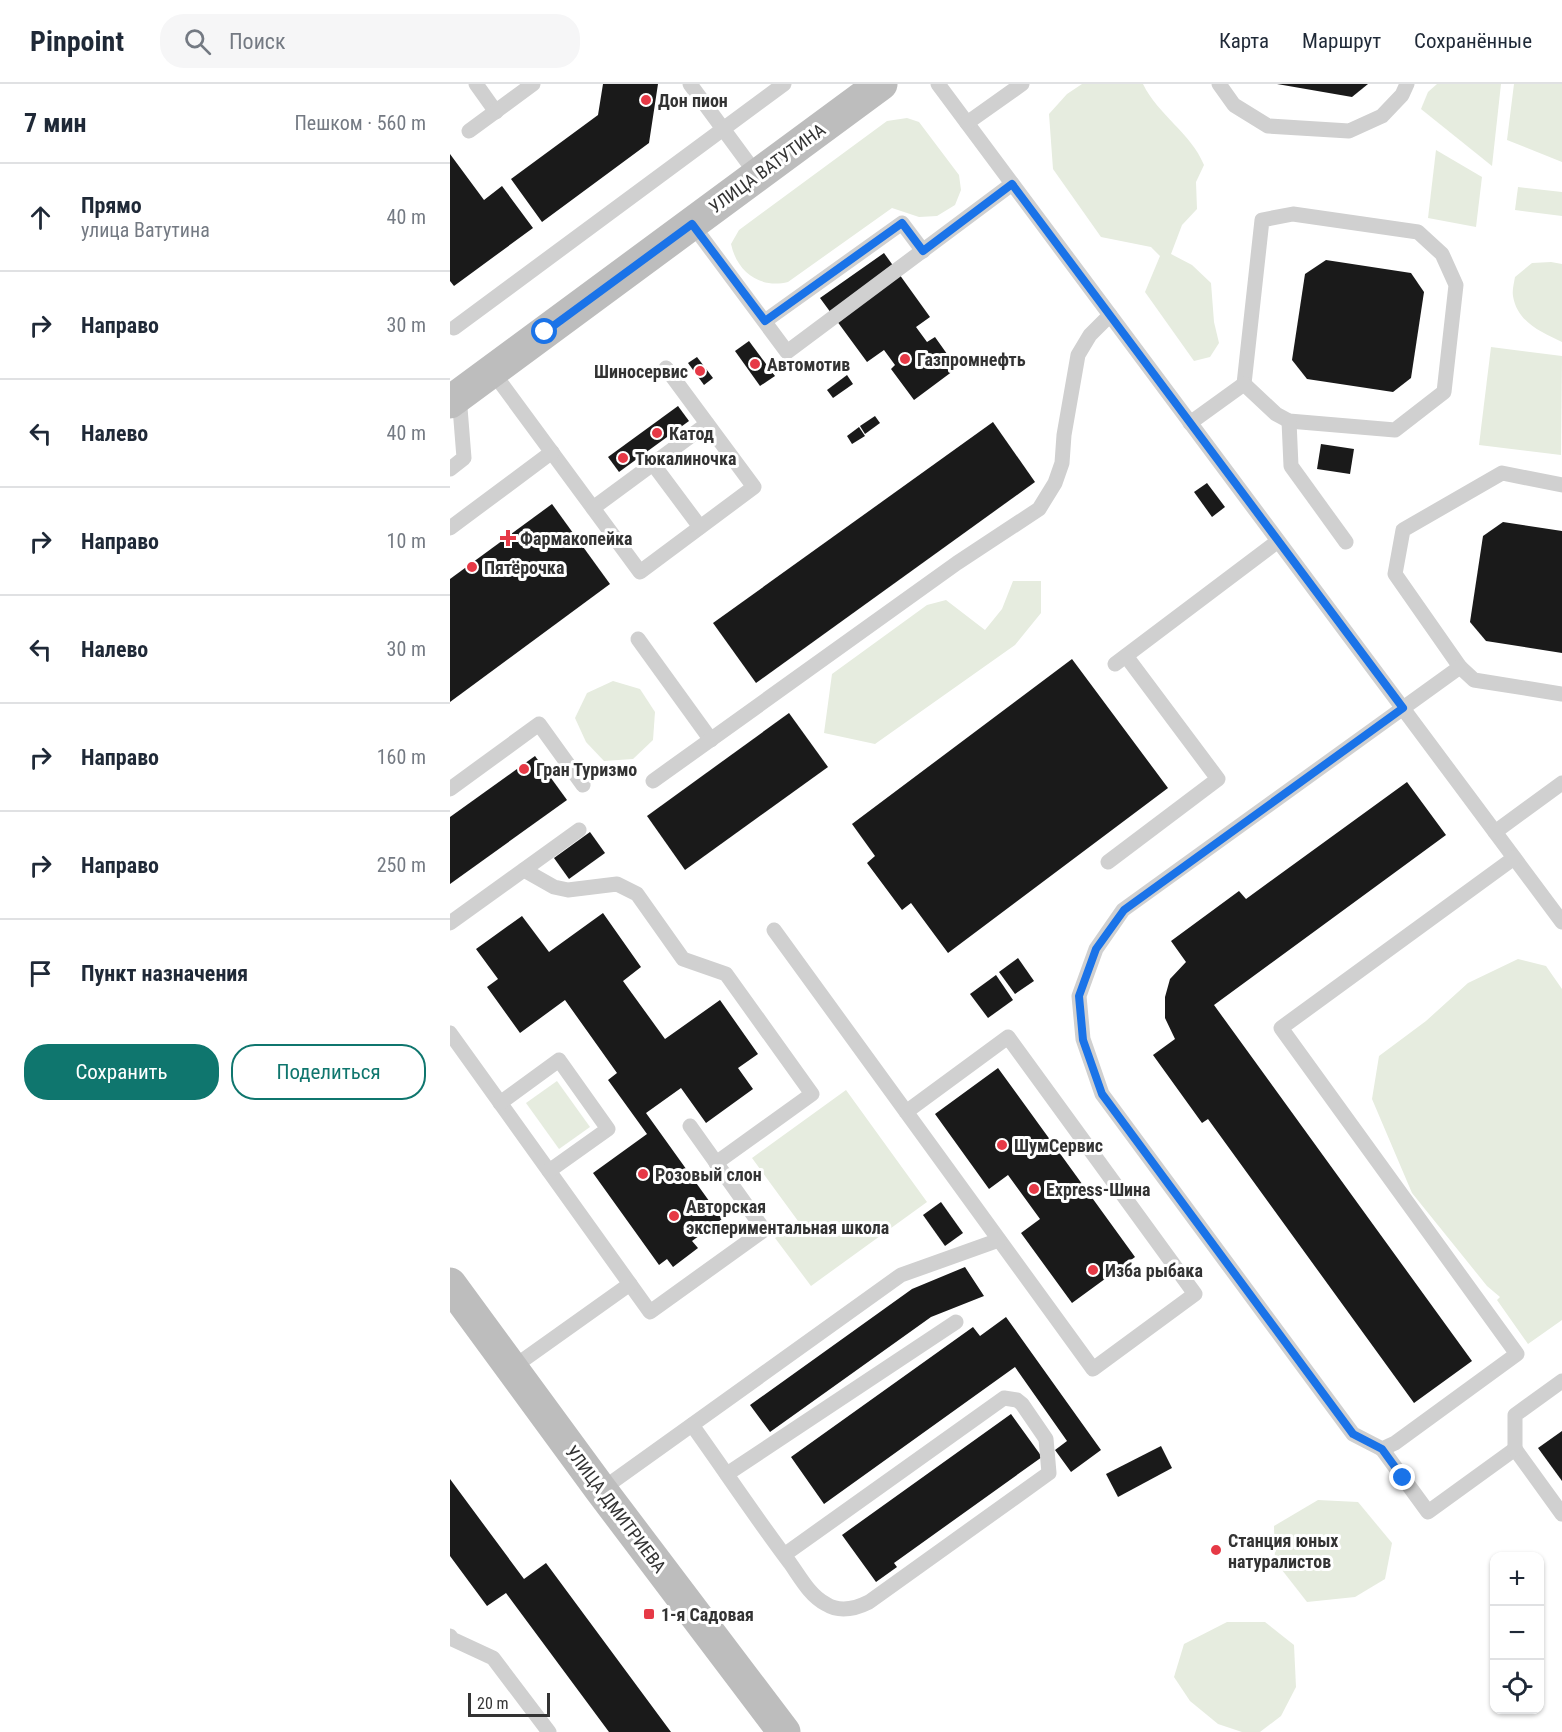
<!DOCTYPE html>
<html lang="ru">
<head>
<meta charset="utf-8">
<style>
  :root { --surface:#fff; --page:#f6f6f7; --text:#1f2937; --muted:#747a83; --line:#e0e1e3; --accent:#0f766e }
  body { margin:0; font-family:"Roboto Condensed",sans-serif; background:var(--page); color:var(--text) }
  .controls { position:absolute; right:18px; bottom:18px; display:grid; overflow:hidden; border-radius:12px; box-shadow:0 2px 4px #0004 }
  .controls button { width:54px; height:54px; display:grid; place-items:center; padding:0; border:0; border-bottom:2px solid var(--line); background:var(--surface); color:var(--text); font:30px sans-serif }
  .scale { position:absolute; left:18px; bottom:15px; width:82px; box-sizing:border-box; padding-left:6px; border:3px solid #333; border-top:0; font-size:16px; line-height:21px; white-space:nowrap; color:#333; -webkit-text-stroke:4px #fff; paint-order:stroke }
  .stop { position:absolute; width:18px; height:18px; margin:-14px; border:4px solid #1a73e8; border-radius:50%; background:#fff }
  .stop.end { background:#1a73e8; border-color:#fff; box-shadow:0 2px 6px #0008 }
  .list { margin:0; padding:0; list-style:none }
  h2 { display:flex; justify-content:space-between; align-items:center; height:78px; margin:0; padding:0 24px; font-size:26px }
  h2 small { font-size:20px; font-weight:400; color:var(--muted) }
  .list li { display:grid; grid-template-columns:39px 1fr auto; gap:18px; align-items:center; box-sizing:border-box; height:108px; padding:0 24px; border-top:2px solid var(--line) }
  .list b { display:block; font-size:22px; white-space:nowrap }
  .list p { margin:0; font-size:20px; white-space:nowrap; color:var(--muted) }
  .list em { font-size:20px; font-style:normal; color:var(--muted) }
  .actions { display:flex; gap:12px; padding:18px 24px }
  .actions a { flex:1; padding:14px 0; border:2px solid var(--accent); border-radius:24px; text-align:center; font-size:21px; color:var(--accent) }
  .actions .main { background:var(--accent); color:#fff }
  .icon { flex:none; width:33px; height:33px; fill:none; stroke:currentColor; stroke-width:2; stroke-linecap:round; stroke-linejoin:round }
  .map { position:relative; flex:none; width:1112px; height:1648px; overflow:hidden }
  header { display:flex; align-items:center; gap:36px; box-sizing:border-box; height:84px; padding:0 30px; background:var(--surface); border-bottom:2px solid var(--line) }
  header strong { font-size:28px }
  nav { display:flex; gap:33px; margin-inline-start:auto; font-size:21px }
  .search { width:420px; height:54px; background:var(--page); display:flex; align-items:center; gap:15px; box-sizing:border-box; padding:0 21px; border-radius:24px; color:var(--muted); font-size:22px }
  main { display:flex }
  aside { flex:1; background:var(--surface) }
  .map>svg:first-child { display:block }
  .green { fill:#e6ecdf }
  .building { fill:#1a1a1a }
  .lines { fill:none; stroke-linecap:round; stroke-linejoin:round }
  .lane { stroke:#d0d0d0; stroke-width:15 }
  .secondary { stroke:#bdbdbd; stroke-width:33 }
  .route { stroke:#1a73e8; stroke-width:8 }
  .poi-dot { fill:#e63946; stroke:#fff; stroke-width:2 }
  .labels { text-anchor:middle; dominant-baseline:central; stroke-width:6; stroke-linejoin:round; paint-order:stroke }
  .poi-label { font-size:18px; font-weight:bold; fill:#333; stroke:#fff; text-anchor:start }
  .street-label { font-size:18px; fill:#333; stroke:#fff }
</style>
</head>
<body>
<header>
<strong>Pinpoint</strong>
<div class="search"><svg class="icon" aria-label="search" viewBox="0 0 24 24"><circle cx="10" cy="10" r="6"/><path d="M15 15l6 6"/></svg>Поиск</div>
<nav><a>Карта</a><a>Маршрут</a><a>Сохранённые</a></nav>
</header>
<main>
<aside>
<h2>7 мин<small>Пешком · 560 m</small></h2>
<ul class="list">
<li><svg class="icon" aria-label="ahead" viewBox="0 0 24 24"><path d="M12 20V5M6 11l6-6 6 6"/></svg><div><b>Прямо</b><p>улица Ватутина</p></div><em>40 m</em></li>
<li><svg class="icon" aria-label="right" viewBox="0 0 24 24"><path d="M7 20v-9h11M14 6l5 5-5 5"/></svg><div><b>Направо</b></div><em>30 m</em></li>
<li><svg class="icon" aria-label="left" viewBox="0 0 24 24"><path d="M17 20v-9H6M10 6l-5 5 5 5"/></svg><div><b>Налево</b></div><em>40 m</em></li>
<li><svg class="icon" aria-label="right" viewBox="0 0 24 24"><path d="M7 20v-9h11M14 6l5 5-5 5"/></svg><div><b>Направо</b></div><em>10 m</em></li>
<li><svg class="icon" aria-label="left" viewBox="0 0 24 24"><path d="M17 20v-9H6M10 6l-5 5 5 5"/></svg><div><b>Налево</b></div><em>30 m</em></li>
<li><svg class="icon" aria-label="right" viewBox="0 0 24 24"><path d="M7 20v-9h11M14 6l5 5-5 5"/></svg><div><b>Направо</b></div><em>160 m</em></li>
<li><svg class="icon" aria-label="right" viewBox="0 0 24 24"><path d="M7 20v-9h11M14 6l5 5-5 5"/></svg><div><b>Направо</b></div><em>250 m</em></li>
<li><svg class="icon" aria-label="arrive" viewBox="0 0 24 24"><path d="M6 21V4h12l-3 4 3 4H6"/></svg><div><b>Пункт назначения</b></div></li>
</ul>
<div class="actions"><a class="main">Сохранить</a><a>Поделиться</a></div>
</aside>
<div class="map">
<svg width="1112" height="1648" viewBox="0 0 1112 1648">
  <rect width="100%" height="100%" fill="#fff"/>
  <g class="green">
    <path d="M632,0H693C708,31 741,49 754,81L746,98L747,125L732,141L721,170L742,181L761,199L764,238L769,259L760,273L744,277L695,208L710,172L701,163L651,153L603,85L599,30L617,10Z"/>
    <polygon points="987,0 1051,0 1042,82 971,25 978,8"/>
    <polygon points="1064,0 1112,0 1112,78 1057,56"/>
    <path d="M457,34L469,38L509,91L511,106L505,121L487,132L469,133L442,124L338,198C310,205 287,188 281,160L289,146L437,37Z"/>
    <polygon points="986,66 1032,93 1026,143 978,134"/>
    <polygon points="1068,103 1112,108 1112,132 1065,126"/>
    <path d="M1101,178L1112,180V258C1091,248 1067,238 1063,212C1062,206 1064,199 1065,193L1082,179Z"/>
    <polygon points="1041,263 1112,272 1111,371 1029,361"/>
    <polygon points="563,497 591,497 591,529 565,561 425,660 374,649 382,590 477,521 496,516 535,546 552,525"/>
    <polygon points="163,597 190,605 205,628 203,656 183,675 154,677 136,658 125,634 137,609"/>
    <polygon points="1068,875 1096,882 1112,905 1112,1236 1078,1260 1047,1216 1050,1213 1037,1202 962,1109 922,1015 929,972 976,937 1018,899"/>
    <polygon points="107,997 140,1043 109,1065 76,1019"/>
    <polygon points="396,1006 477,1118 361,1202 325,1154 348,1137 302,1074"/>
    <polygon points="868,1416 908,1418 942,1459 935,1495 905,1513 857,1518 825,1477 824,1442"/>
    <polygon points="777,1538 815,1538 844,1561 846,1603 831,1632 810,1648 792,1648 768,1640 740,1617 724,1593 734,1560"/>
  </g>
  <g class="building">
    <polygon points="153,0 208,0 199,59 92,138 61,95 148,31"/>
    <polygon points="827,0 918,0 902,13"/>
    <polygon points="0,70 34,116 52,102 83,144 4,202 0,197"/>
    <polygon points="434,169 480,233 466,243 477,258 485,253 507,284 464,316 441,285 445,281 434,266 417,278 370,214"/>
    <polygon points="876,176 961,189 974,208 961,294 943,308 857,295 842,276 855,190"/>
    <polygon points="299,257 325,292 310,302 285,267"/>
    <polygon points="247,273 263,294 254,301 238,279"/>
    <polygon points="397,291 403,300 383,314 377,306"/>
    <polygon points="228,322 239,337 169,388 158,373"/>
    <polygon points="425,332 430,339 415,350 410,342"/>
    <polygon points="543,338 585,398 306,599 263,539"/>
    <polygon points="409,343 415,352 402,360 397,352"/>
    <polygon points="871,360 904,365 900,390 867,385"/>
    <polygon points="757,399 775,423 762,433 744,408"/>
    <polygon points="102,420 160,500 0,618 0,495"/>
    <polygon points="1053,438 1112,447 1112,569 1036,557 1020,538 1033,452"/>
    <polygon points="622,575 718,704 498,869 461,819 452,826 417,779 425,772 402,740"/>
    <polygon points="339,629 378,683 235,786 197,732"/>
    <polygon points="85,672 117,716 0,800 0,733"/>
    <polygon points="957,698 996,751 764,921 1022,1277 964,1319 758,1035 752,1039 703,971 725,955 715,934 715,913 720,895 736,878 721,857 789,807 796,815"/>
    <polygon points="140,748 155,769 119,795 104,774"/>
    <polygon points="153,829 191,883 173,897 215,955 270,916 308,970 288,984 303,1005 256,1039 231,1004 196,1029 272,1135 242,1157 248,1164 223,1183 217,1175 209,1181 143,1089 197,1050 158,996 167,989 115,916 70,949 37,903 48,895 26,865 72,832 99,868"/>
    <polygon points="568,874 584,897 565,910 549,888"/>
    <polygon points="546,891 563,916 538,934 520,910"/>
    <polygon points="548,984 685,1173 622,1219 571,1149 590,1135 558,1091 539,1105 485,1030"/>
    <polygon points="491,1118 513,1149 495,1162 473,1131"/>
    <polygon points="515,1183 534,1212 481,1233 320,1348 300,1321 462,1205"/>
    <polygon points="556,1233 651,1366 621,1388 605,1366 617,1357 565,1283 374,1420 341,1373 523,1243 530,1252"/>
    <polygon points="561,1330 592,1373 444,1479 447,1483 426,1498 392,1451"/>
    <polygon points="1112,1347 1112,1397 1088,1364"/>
    <polygon points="711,1362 722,1384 668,1413 656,1390"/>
    <polygon points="0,1395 74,1495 96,1479 221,1648 159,1648 56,1509 37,1522 0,1472"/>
  </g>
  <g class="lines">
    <g class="lane">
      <polyline points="26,0 46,28"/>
      <polyline points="240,0 307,91"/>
      <polyline points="488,0 1112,838"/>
      <polyline points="769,0 784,21 818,42 899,47 932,32 952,11 957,0"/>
      <polyline points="517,39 572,0"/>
      <polyline points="19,47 83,0"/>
      <polygon points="843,130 968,148 992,170 1006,201 994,308 945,346 839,337 826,330 794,300 812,136"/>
      <polyline points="242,140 337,268 562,100"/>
      <polyline points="315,237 452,139 473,167"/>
      <polyline points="4,244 334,0"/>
      <polyline points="42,287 190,488 304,403 216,284"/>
      <polyline points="839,337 841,382 896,458"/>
      <polyline points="740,339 794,300"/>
      <polyline points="203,380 250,443"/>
      <polyline points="0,385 14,374 9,311"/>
      <polyline points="1112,401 1052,389 953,446 945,490 1010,583 1024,596 1112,610"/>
      <polyline points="143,424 257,340"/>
      <polyline points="0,444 102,368"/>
      <polyline points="188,555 261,656"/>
      <polyline points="665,580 828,457"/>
      <polyline points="1010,583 673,826 646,865 629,912 633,955 652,1010 903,1350 932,1365 945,1359 1067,1270 831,944 1064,774"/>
      <polyline points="203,697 507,479 589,425 605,399 612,379 614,351 628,271 640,251 660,231"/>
      <polyline points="0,705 89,640 133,701"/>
      <polyline points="1045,748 1112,699"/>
      <polyline points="658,778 768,695 676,572"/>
      <polyline points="74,786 104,803 118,806 167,800 187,810 233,875 276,890 362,1010 266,1079"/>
      <polyline points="0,839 129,746"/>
      <polyline points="324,846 643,1285 745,1210 558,953 456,1028"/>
      <polyline points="0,949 200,1228 314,1146 240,1042"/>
      <polyline points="50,1019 109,976 114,983 158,1045 99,1087"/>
      <polyline points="62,1284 180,1200"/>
      <path d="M242,1341C275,1387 306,1434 340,1479C350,1493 360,1512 376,1520C390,1529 405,1525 419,1518L599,1389L596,1355L572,1320L567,1316L554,1314L334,1471"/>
      <polyline points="932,1365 978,1428 1065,1365 1112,1430"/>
      <polyline points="1065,1365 1065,1331 1112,1297"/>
      <polyline points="277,1390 506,1238"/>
      <polyline points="151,1406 451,1191 549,1156"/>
      <polyline points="0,1552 2,1555 43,1574 99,1648"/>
    </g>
    <g class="secondary">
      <polyline points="0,318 431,0"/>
      <polyline points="0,1200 151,1406 334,1648"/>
    </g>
  </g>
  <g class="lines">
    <polyline class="route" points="95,248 242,140 315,237 452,139 473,167 562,100 953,624 674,826 646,865 629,912 633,956 652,1010 903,1350 932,1365 953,1394"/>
  </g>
  <g class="poi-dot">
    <circle cx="196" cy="16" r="6"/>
    <circle cx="455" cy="275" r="6"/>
    <circle cx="305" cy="280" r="6"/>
    <circle cx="250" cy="287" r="6"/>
    <circle cx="207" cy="349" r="6"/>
    <circle cx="173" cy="374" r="6"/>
    <path d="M55 445h6v6h6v6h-6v6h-6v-6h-6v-6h6z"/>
    <circle cx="22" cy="483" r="6"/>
    <circle cx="74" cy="685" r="6"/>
    <circle cx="552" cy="1061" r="6"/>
    <circle cx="193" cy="1090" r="6"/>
    <circle cx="584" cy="1105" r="6"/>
    <circle cx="224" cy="1132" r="6"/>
    <circle cx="643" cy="1186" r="6"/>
    <circle cx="766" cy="1466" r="6"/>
    <rect x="193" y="1524" width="12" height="12" rx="3"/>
  </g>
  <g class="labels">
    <g class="poi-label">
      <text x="208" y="16">Дон пион</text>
      <text x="467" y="275">Газпромнефть</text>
      <text x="317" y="280">Автомотив</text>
      <text x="238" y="287" text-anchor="end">Шиносервис</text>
      <text x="219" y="349">Катод</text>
      <text x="185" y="374">Тюкалиночка</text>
      <text x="70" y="454">Фармакопейка</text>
      <text x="34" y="483">Пятёрочка</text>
      <text x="86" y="685">Гран Туризмо</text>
      <text x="564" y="1061">ШумСервис</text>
      <text x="205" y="1090">Розовый слон</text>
      <text x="596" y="1105">Express-Шина</text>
      <text x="236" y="1122">Авторская<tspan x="236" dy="21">экспериментальная школа</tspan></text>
      <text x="655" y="1186">Изба рыбака</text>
      <text x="778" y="1456">Станция юных<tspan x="778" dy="21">натуралистов</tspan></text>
      <text x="211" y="1530">1-я Садовая</text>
    </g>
    <g class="street-label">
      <text transform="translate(317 84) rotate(-36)">УЛИЦА ВАТУТИНА</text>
      <text transform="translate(166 1425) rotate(53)">УЛИЦА ДМИТРИЕВА</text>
    </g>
  </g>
</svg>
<div class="controls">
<button>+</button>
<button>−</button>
<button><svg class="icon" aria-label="locate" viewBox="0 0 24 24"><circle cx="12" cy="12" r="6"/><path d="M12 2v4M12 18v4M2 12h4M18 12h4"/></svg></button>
</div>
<div class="scale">20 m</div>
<div class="stop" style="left:95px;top:248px"></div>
<div class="stop end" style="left:953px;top:1394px"></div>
</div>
</main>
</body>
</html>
